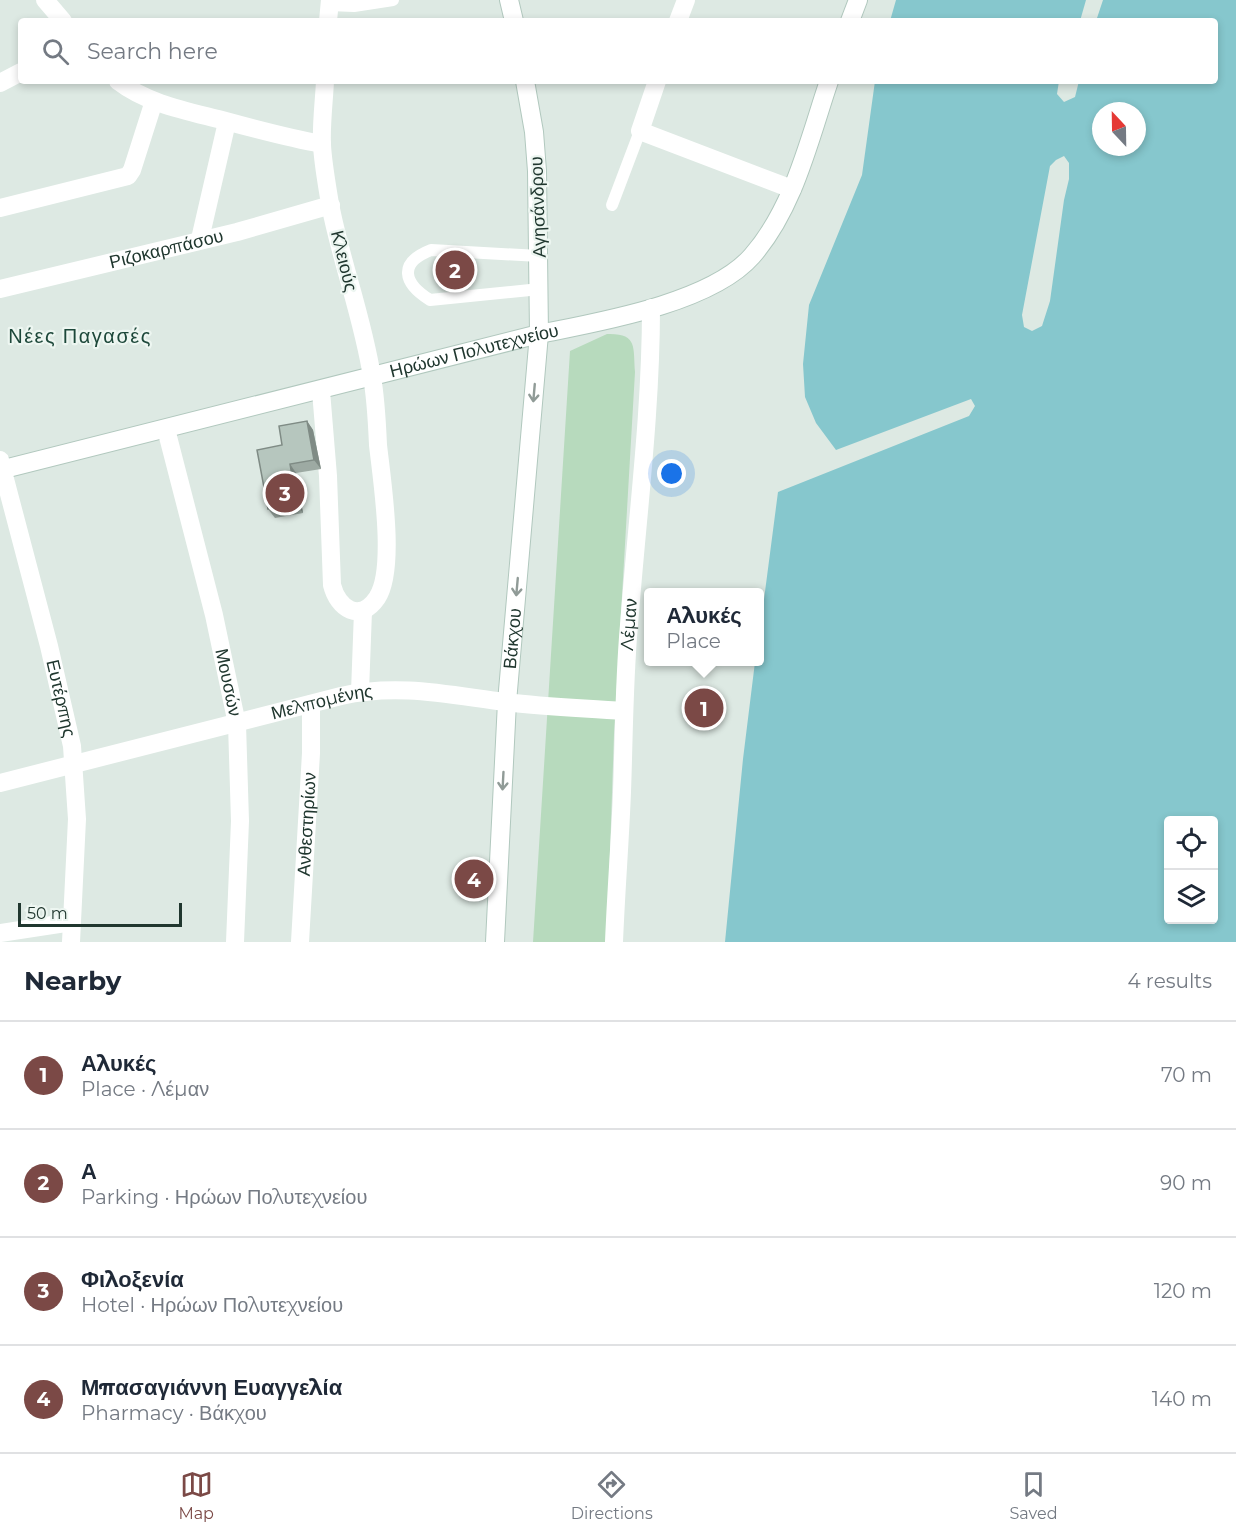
<!DOCTYPE html>
<html lang="en">
<head>
<meta charset="utf-8">
<style>
  :root { --surface:#fff; --page:#f6f6f7; --text:#1f2937; --muted:#747a83; --line:#e0e1e3; --accent:#7b4946 }
  body { margin:0; font-family:Montserrat,sans-serif; background:var(--page); color:var(--text) }
  .controls { position:absolute; right:18px; bottom:18px; display:grid; overflow:hidden; border-radius:6px; box-shadow:0 3px 9px #0003 }
  .controls button { width:54px; height:54px; display:grid; place-items:center; padding:0; border:0; border-bottom:2px solid var(--line); background:var(--surface); color:var(--text); font:30px sans-serif }
  .compass { position:absolute; left:1092px; top:102px; width:54px; height:54px; border-radius:50%; background:var(--surface); box-shadow:0 3px 9px #0003; rotate:338deg }
  .scale { position:absolute; left:18px; bottom:15px; width:164px; box-sizing:border-box; padding-left:6px; border:3px solid #20372f; border-top:0; font-size:16px; line-height:21px; white-space:nowrap; color:#20372f; -webkit-text-stroke:4px #edf6f1; paint-order:stroke }
  .you { position:absolute; left:672px; top:474px; width:21px; height:21px; margin:-15px; border:4px solid #fff; border-radius:50%; background:#1a73e8; box-shadow:0 0 0 9px #1a73e833 }
  .badge { display:grid; place-items:center; width:39px; height:39px; border-radius:50%; background:var(--accent); color:#fff; font-size:20px; font-weight:700 }
  .pin { position:absolute; translate:-50% -50%; border:3px solid #fff; box-shadow:0 2px 6px #0006 }
  .popup { position:absolute; left:644px; top:588px; width:120px; height:78px; box-sizing:border-box; display:grid; place-content:center; border-radius:6px; background:var(--surface); filter:drop-shadow(0 2px 4px #0005); font-size:20px; white-space:nowrap; color:var(--muted) }
  .popup b { font-size:22px; color:var(--text) }
  .popup::after { content:''; position:absolute; left:50%; top:100%; margin-left:-12px; border:12px solid transparent; border-top-color:var(--surface) }
  .list { margin:0; padding:0; list-style:none }
  h2 { display:flex; justify-content:space-between; align-items:center; height:78px; margin:0; padding:0 24px; font-size:26px }
  h2 small { font-size:20px; font-weight:400; color:var(--muted) }
  .list li { display:grid; grid-template-columns:39px 1fr auto; gap:18px; align-items:center; box-sizing:border-box; height:108px; padding:0 24px; border-top:2px solid var(--line) }
  .list b { display:block; font-size:22px; white-space:nowrap }
  .list p { margin:0; font-size:20px; white-space:nowrap; color:var(--muted) }
  .list em { font-size:20px; font-style:normal; color:var(--muted) }
  .icon { flex:none; width:33px; height:33px; fill:none; stroke:currentColor; stroke-width:2; stroke-linecap:round; stroke-linejoin:round }
  .map { position:relative; flex:none; width:1236px; height:942px; overflow:hidden }
  .search { position:absolute; background:var(--surface); box-shadow:0 3px 9px #0003; left:18px; right:18px; top:18px; height:66px; display:flex; align-items:center; gap:15px; box-sizing:border-box; padding:0 21px; border-radius:6px; color:var(--muted); font-size:22px }
  .sheet { height:510px; background:var(--surface) }
  nav { display:flex; justify-content:space-around; align-items:center; box-sizing:border-box; height:84px; border-top:2px solid var(--line); background:var(--surface); font-size:16px; color:var(--muted) }
  nav a { display:grid; justify-items:center; gap:3px }
  nav .on { color:var(--accent) }
  .map>svg:first-child { display:block }
  .green { fill:#b7dabd }
  .water { fill:#86c7cd; fill-rule:evenodd }
  .pier { fill:#dde9e3 }
  .lines { fill:none; stroke-linecap:round; stroke-linejoin:round }
  .secondary-casing { stroke:#b1c8be; stroke-width:20 }
  .lane { stroke:#fff; stroke-width:12 }
  .street { stroke:#fff; stroke-width:18 }
  .secondary { stroke:#fff; stroke-width:18 }
  .wall { fill:#9daaa3 }
  .shaded-wall { fill:#7f8b85 }
  .building { fill:#b6c6be; stroke:#7f8b85; stroke-width:1.5 }
  .oneway { stroke:#909b97 }
  .labels { text-anchor:middle; dominant-baseline:central; stroke-width:4.5; stroke-linejoin:round; paint-order:stroke }
  .street-label { font-size:18px; fill:#20372f; stroke:#edf6f1 }
  .neighbourhood-label { font-size:20px; letter-spacing:1.5px; fill:#1d483a; stroke:#edf6f1 }
</style>
</head>
<body>
<div class="map">
<svg width="1236" height="942" viewBox="0 0 1236 942">
  <rect width="100%" height="100%" fill="#dde9e3"/>
  <path class="green" d="M607,334C638,333 633,347 635,372L614,734L607,942H533L570,351Z"/>
  <path class="water" d="M896,0H1236V942H725L743,759L755,662H760V630L778,492L969,416L975,406L971,399L836,450L816,423L805,397L803,364L809,305L862,175L875,81H1215V21H890ZM1101,111H1137V147H1101ZM1168,820H1214V920H1168Z"/>
  <g class="pier">
    <polygon points="1086,0 1103,0 1096,21 1080,21"/>
    <polygon points="1059,81 1079,81 1075,97 1064,102 1057,94"/>
    <polygon points="1064,156 1069,163 1069,179 1064,200 1050,301 1042,326 1032,331 1024,327 1022,315 1050,166 1056,160"/>
  </g>
  <g class="lines">
    <g class="secondary-casing">
      <g id="secondary">
        <polyline points="509,0 514,21"/>
        <polyline points="850,21 858,0"/>
        <path id="s7" d="M0,470L539,334C599,322 711,303 752,256C794,208 809,140 829,81"/>
        <path id="s8" d="M495,942L507,702L539,334L537,171L534,132L525,81"/>
      </g>
    </g>
    <g class="lane">
      <polyline points="329,5 354,6 393,0"/>
      <polyline points="612,205 640,131"/>
      <path d="M539,256L431,250C398,263 403,283 430,300L540,289"/>
    </g>
    <g class="street">
      <polyline points="45,0 63,21"/>
      <polyline points="328,21 330,0"/>
      <polyline points="678,21 686,0"/>
      <path d="M118,81C148,104 187,111 222,120C255,129 288,138 322,144"/>
      <polyline points="657,81 640,131 792,189"/>
      <polyline points="0,83 21,72"/>
      <polyline points="0,208 128,176 132,170 154,101"/>
      <polyline points="200,239 227,122"/>
      <path id="s1" d="M0,289L237,232L331,205"/>
      <path d="M321,391L328,476L332,585C338,609 360,623 377,598C396,570 382,481 378,445C377,423 376,399 372,377C363,318 341,262 330,204C327,185 323,164 322,145C321,124 324,102 325,81"/>
      <path id="s2" d="M166,429L214,615L237,724L240,821L235,942"/>
      <path id="s3" d="M0,460L49,646L72,746L77,819L71,942"/>
      <polyline points="360,692 363,611"/>
      <path id="s4" d="M0,783L341,696C398,683 449,695 505,702C544,707 584,708 624,711"/>
      <polyline points="0,933 72,922"/>
      <path id="s5" d="M300,942L311,753V704"/>
      <path id="s6" d="M614,942C616,892 620,842 622,792C624,736 624,681 629,625C637,519 651,414 651,308"/>
    </g>
    <use href="#secondary" class="secondary"/>
  </g>
  <polygon class="wall" points="307,421 313,430 321,469 296,473 303,513 275,518 268,509 282,445"/>
  <g class="shaded-wall">
    <polygon points="307,421 313,430 321,469 314,460"/>
    <polygon points="290,464 296,473 303,513 297,504"/>
  </g>
  <polygon class="building" points="307,421 314,460 290,464 297,504 268,509 257,450 282,445 279,426"/>
  <defs><path id="oneway-shaft" d="M-6 0H5M1.5-3L5.5 0L1.5 3" fill="none" stroke-width="1.6" stroke-linecap="round" stroke-linejoin="round" transform="scale(1.5)"/></defs>
  <g class="oneway">
    <use href="#oneway-shaft" transform="translate(534 393) rotate(95)"/>
    <use href="#oneway-shaft" transform="translate(517 587) rotate(95)"/>
    <use href="#oneway-shaft" transform="translate(503 781) rotate(93)"/>
  </g>
  <g class="labels">
    <g class="street-label">
      <text transform="translate(538 207) rotate(-92)">Αγησάνδρου</text>
      <text stroke="none"><textPath href="#s1" startOffset="171">Ριζοκαρπάσου</textPath></text>
      <text transform="translate(344 261) rotate(76)">Κλειούς</text>
      <text stroke="none"><textPath href="#s7" startOffset="489">Ηρώων Πολυτεχνείου</textPath></text>
      <text stroke="none"><textPath href="#s6" startOffset="318">Λέμαν</textPath></text>
      <text stroke="none"><textPath href="#s8" startOffset="304">Βάκχου</textPath></text>
      <text stroke="none"><textPath href="#s2" startOffset="261">Μουσών</textPath></text>
      <text stroke="none"><textPath href="#s3" startOffset="246">Ευτέρπης</textPath></text>
      <text stroke="none"><textPath href="#s4" startOffset="332">Μελπομένης</textPath></text>
      <text stroke="none"><textPath href="#s5" startOffset="118">Ανθεστηρίων</textPath></text>
    </g>
    <g class="neighbourhood-label">
      <text x="80" y="336">Νέες Παγασές</text>
    </g>
  </g>
</svg>
<div class="controls">
<button><svg class="icon" aria-label="locate" viewBox="0 0 24 24"><circle cx="12" cy="12" r="6"/><path d="M12 2v4M12 18v4M2 12h4M18 12h4"/></svg></button>
<button><svg class="icon" aria-label="layers" viewBox="0 0 24 24"><path d="M12 4l9 5-9 5-9-5zM3 14l9 5 9-5"/></svg></button>
</div>
<svg class="compass" viewBox="-18 -18 36 36"><path d="M0-13l5 13h-10z" fill="#e53935"/><path d="M0 13l5-13h-10z" fill="#747a83"/></svg>
<div class="scale">50 m</div>
<div class="you"></div>
<div class="pin badge" style="left:704px;top:708px">1</div>
<div class="popup"><b>Αλυκές</b>Place</div>
<div class="pin badge" style="left:455px;top:270px">2</div>
<div class="pin badge" style="left:285px;top:493px">3</div>
<div class="pin badge" style="left:474px;top:879px">4</div>
<div class="search"><svg class="icon" aria-label="search" viewBox="0 0 24 24"><circle cx="10" cy="10" r="6"/><path d="M15 15l6 6"/></svg>Search here</div>
</div>
<section class="sheet">
<h2>Nearby<small>4 results</small></h2>
<ul class="list">
<li><span class="badge">1</span><div><b>Αλυκές</b><p>Place · Λέμαν</p></div><em>70 m</em></li>
<li><span class="badge">2</span><div><b>Α</b><p>Parking · Ηρώων Πολυτεχνείου</p></div><em>90 m</em></li>
<li><span class="badge">3</span><div><b>Φιλοξενία</b><p>Hotel · Ηρώων Πολυτεχνείου</p></div><em>120 m</em></li>
<li><span class="badge">4</span><div><b>Μπασαγιάννη Ευαγγελία</b><p>Pharmacy · Βάκχου</p></div><em>140 m</em></li>
</ul>
</section>
<nav>
<a class="on"><svg class="icon" aria-label="map" viewBox="0 0 24 24"><path d="M3 6l6-2 6 2 6-2v14l-6 2-6-2-6 2zM9 4v14M15 6v14"/></svg>Map</a>
<a><svg class="icon" aria-label="directions" viewBox="0 0 24 24"><path d="M12 3l9 9-9 9-9-9zM9 14v-3h6M13 9l2 2-2 2"/></svg>Directions</a>
<a><svg class="icon" aria-label="saved" viewBox="0 0 24 24"><path d="M7 4h10v16l-5-4-5 4z"/></svg>Saved</a>
</nav>
</body>
</html>
